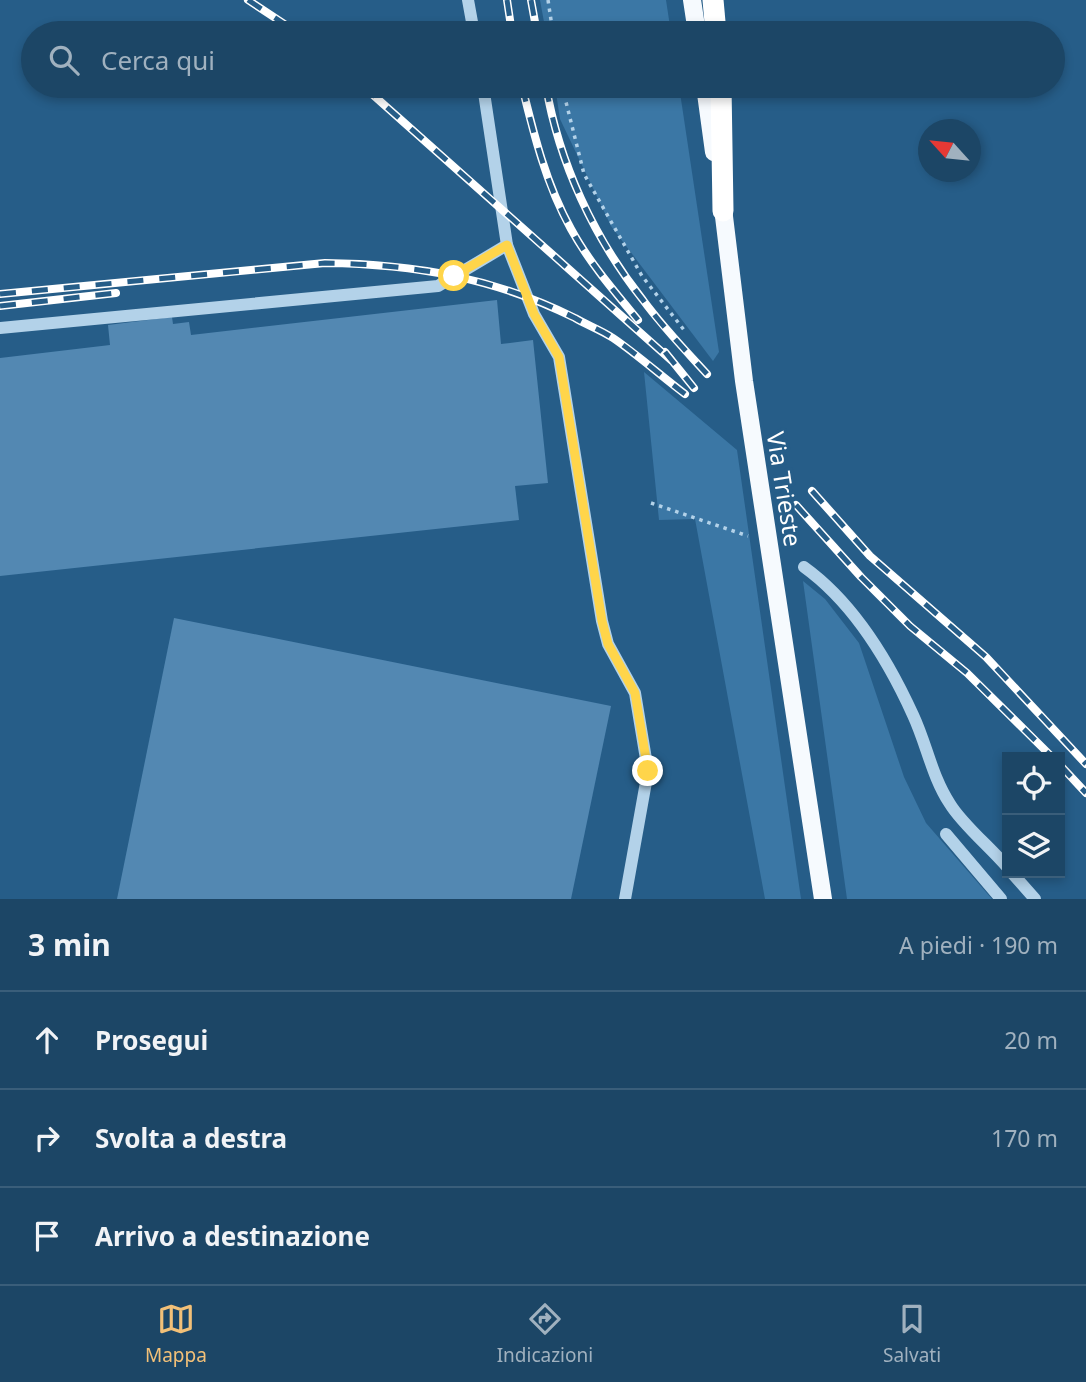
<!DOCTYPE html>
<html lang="it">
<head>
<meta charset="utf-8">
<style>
  :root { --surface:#1c4666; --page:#29506f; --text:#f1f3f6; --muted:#a0b1bf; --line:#3a5e7a; --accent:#f2c078 }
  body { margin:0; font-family:"Noto Sans",sans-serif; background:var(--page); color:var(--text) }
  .controls { position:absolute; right:21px; bottom:21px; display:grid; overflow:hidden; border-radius:0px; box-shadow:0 4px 10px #0003 }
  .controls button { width:63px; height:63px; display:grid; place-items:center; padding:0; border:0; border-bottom:2px solid var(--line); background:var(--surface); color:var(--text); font:35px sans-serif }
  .compass { position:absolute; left:918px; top:119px; width:63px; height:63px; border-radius:50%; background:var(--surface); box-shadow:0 4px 10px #0003; rotate:297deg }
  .stop { position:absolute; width:21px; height:21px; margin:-16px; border:5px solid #ffd54a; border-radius:50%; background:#fff }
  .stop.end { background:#ffd54a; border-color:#fff; box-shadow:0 2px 7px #0008 }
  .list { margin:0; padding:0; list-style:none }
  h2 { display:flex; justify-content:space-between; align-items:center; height:91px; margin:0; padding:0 28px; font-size:30px }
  h2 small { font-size:23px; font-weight:400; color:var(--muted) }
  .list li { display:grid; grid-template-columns:46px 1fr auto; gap:21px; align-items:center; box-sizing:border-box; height:98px; padding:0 28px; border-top:2px solid var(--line) }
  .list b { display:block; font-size:26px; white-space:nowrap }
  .list em { font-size:23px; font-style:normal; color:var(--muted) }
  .icon { flex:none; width:38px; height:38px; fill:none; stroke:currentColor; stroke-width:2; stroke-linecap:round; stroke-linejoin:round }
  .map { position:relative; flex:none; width:1086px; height:899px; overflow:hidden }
  .search { position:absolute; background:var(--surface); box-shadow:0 4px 10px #0003; left:21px; right:21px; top:21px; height:77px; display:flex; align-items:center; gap:18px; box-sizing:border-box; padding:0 24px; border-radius:38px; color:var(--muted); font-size:26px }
  .sheet { height:385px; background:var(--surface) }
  nav { display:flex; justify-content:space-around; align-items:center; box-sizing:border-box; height:98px; border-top:2px solid var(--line); background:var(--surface); font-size:19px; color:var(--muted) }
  nav a { display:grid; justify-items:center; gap:4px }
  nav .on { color:var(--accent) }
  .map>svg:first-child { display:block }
  .green { fill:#3b77a5 }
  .building { fill:#5388b2 }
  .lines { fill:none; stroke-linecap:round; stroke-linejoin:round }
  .path { stroke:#b3d2e9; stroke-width:3.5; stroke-dasharray:3.5 5; stroke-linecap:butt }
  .minor { stroke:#b3d2e9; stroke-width:12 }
  .major { stroke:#f6fafe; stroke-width:18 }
  .highway { stroke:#fff; stroke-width:21 }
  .rail-casing { stroke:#fff; stroke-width:8 }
  .rail { stroke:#265d88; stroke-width:5; stroke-dasharray:16; stroke-linecap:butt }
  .route { stroke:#ffd54a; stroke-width:9 }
  .labels { text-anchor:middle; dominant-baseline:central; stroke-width:7; stroke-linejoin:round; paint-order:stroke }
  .street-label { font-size:24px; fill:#fff; stroke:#265d88 }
</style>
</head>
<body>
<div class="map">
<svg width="1086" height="899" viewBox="0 0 1086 899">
  <rect width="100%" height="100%" fill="#265d88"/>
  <g class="green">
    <polygon points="540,0 666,0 671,33 546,33"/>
    <polygon points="555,86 679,86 719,352 713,361 611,226 560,119"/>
    <polygon points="644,372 737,450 801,899 765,899 695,519 659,520"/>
    <polygon points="803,581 825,599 859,643 904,777 926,823 992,899 847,899"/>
  </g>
  <g class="building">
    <polygon points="497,300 501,344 533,340 548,483 515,486 519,520 0,576 0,358 110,345 108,325 172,317 173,324 189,322 191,335"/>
    <polygon points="174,618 611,706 571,899 117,899"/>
  </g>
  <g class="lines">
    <g class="path">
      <polyline points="548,0 553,33"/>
      <polyline points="562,86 584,174 642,276 684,330"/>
      <polyline points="651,503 748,536"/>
    </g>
    <g class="minor">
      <polyline points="468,0 474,33"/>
      <polyline points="483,86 507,245 534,314 559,357 602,621 608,644 635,693 648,771 625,899"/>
      <polyline points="0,328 438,286 507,245"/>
      <path d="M804,567C854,603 888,660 913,715C927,745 932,777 950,804C962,824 991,848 1007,867"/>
      <polyline points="946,834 1001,899"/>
      <polyline points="1012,873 1035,899"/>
    </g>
    <g class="major">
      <polyline points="692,0 697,33"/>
      <polyline points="705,86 714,152"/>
      <polyline points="722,200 744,381 823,899"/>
    </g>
    <g class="highway">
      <polyline points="713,0 716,33"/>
      <polyline points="721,86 723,211"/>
    </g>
    <g class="rail-casing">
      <g id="rail">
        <polyline points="248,0 298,33"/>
        <polyline points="507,0 512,33"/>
        <polyline points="531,0 537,33"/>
        <polyline points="363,86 671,360"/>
        <path d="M522,86C534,135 546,184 571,229C589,262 614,291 638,320"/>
        <path d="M546,86C559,163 594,238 643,300C662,326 685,350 707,374"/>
        <path d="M0,294L325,263C414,264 495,278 575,318C587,325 601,330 613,338C638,355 661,376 685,394"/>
        <polyline points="0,306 116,293"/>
        <polyline points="665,352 694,388"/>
        <polyline points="812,491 870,556 986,657 1086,764"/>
        <polyline points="796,505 861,577 910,626 967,673 1052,757"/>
        <polyline points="1060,765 1086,793"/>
      </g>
    </g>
    <use href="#rail" class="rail"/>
  </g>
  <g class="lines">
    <polyline class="route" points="454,276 507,245 534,314 559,357 602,621 608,644 635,693 648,771"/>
  </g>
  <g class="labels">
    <g class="street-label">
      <text transform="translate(785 489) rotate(81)">Via Trieste</text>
    </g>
  </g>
</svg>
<div class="controls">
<button><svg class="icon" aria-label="locate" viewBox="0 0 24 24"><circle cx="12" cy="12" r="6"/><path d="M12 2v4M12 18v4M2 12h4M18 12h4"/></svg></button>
<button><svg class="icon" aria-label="layers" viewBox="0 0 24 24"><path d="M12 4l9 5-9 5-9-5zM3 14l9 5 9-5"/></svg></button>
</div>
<svg class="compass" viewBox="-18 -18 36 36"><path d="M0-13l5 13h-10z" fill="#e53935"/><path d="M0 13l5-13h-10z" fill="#a0b1bf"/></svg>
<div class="stop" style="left:454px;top:276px"></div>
<div class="stop end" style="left:648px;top:771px"></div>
<div class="search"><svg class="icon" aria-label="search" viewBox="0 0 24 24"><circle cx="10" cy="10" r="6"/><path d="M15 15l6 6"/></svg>Cerca qui</div>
</div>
<section class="sheet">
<h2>3 min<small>A piedi · 190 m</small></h2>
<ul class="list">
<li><svg class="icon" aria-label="ahead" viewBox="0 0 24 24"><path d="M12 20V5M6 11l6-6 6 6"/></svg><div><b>Prosegui</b></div><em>20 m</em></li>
<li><svg class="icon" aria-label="right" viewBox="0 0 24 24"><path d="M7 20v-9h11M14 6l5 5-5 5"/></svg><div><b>Svolta a destra</b></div><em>170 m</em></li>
<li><svg class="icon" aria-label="arrive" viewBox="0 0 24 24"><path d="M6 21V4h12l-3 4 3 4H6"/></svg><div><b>Arrivo a destinazione</b></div></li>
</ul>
</section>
<nav>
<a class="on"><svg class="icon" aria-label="map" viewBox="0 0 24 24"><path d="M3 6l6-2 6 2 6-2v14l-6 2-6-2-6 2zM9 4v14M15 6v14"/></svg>Mappa</a>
<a><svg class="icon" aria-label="directions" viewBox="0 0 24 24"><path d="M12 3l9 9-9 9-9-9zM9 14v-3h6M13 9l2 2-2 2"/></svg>Indicazioni</a>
<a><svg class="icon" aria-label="saved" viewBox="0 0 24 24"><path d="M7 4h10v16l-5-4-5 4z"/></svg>Salvati</a>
</nav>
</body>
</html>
